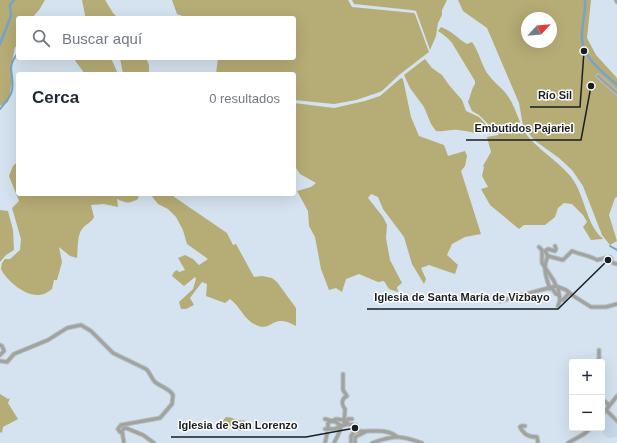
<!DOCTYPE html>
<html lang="es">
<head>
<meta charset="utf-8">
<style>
  :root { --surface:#fff; --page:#f2f2f3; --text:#1f2937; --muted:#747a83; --line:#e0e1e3 }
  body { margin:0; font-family:Arial,sans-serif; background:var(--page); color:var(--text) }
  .controls { position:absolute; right:12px; bottom:12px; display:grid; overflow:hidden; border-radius:4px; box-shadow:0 4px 16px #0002 }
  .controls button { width:36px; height:36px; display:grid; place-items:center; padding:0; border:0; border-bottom:1px solid var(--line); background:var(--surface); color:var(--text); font:20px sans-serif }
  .compass { position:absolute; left:521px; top:12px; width:36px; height:36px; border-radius:50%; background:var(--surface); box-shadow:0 4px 16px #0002; rotate:64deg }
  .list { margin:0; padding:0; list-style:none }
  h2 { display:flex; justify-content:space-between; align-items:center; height:52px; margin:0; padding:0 16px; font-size:17px }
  h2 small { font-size:13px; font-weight:400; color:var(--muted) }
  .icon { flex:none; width:22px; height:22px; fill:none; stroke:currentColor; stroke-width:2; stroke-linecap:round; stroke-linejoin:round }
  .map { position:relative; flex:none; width:617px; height:443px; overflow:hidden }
  .search { position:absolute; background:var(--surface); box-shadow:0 4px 16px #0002; left:16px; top:16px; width:280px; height:44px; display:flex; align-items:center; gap:10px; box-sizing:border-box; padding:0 14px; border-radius:4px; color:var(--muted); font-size:15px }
  .panel { position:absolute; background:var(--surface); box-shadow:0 4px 16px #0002; left:16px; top:72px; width:280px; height:124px; border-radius:4px }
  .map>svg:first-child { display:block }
  .built { fill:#c4d8ea }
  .forest { fill:#b6ac76; fill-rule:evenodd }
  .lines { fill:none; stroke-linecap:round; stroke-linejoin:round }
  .canal { stroke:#77a3c9; stroke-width:2 }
  .river { stroke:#77a3c9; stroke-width:2.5 }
  .minor-casing { stroke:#b2c0ca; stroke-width:5 }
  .minor { stroke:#a3a29b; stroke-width:3 }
  .leader { fill:none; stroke:#191e23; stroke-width:1.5 }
  .callout-dot { fill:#191e23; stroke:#fff; stroke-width:1.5 }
  .callout-label { font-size:11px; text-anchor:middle; font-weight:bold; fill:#191e23; stroke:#fff; stroke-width:3; stroke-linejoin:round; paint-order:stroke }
</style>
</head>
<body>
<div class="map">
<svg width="617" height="443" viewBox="0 0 617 443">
  <rect width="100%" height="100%" fill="#d4e3ef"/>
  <polygon class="built" points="606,412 617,423 617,437 608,438 603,434 602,417"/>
  <g class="forest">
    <polygon points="0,0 45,0 39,10 32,18 18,18 18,47 15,47 11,67 13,77 8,102 0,106"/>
    <polygon points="82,0 105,0 113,13 118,18 85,18 85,15"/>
    <polygon points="172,0 348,0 352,7 414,13 415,14 429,52 399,75 382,91 377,93 356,100 334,104 294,100 294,74 216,74 218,58 294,58 294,18 188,18 177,14"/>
    <polygon points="352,0 447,0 442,10 442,15 438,23 436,36 430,50 416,11 411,10 354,4"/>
    <path d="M458,0H591L587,38L596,55L617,78V197L615,198L609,215L617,241L610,245L602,235L583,186L572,170L559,158L534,140L523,126L519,103L487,28L463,11ZM527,18H551V42H527Z"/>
    <path d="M441,27C452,31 457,38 467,44L472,42C479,52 481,63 487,73C492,80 497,84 502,89C512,99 515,110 520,122L506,128L497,133L479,115L472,111L468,102C471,95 471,90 475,84V81L452,43C448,38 444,35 438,31Z"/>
    <polygon points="73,58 111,58 118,74 85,74"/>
    <polygon points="120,58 146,58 149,65 149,74 123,74"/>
    <path d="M425,59L432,68L442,75L449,85L462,100L466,111L479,117L495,134L486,131C476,135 469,131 458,130C451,129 444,132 436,131L431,124L424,107L410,88L404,75Z"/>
    <polygon points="401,78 403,79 411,117 419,136 444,145 448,156 465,151 467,156 465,166 461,171 481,234 465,237 452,244 447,255 458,265 455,274 429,265 421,268 426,279 424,284 412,264 404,237 383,209 378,197 371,194 368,198 383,217 387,225 386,238 390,260 402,283 397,287 398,292 389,289 384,281 378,282 359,274 346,279 342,292 336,288 329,290 321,269 315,237 309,226 308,211 297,191 311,187 316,183 300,174 294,165 294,103 334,108 365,101 380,96"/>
    <path d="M520,125C532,147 556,158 571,177C585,195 585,221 601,237L603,238L602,239L591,240L583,227L587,222L583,215L572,204L564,203L558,208L555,217L545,225H524L519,229L490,205L481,189L488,187L482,176L484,167L483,166L491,152L487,137L498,135L499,133Z"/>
    <path d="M18,161V194H139L138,199C129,204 126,203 117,199L118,207L104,204L91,205L94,217C91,223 86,224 82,229C77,235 78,250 77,258L70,256L59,247L62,262L57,280H54L52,289C48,292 44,295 38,295C25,296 6,280 1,269L2,263L5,259H10L20,250L21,239L12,208L19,201L9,176L13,166Z"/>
    <path d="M150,194H170L224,231L227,233L233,245L236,244L254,277L262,276L272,278L277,282L296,308V326C292,324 287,321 282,321C271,320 269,331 256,325C244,320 240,306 230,299L225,303L206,296L207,284L202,282L190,298L194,305L186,309H181L179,302L193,289L196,279L195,277L184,286L172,276L174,272L177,270L179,272L185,270L178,258L185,255L193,259L199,265L208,259L187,244L183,230L176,217L168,209L158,204Z"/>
    <polygon points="0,210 8,211 13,230 14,250 6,255 0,262"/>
    <polygon points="0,394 8,399 10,398 8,403 18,419 3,427 2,433 0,432"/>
    <path d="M226,417C233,417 238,422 245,420L241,431L221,423Z"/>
  </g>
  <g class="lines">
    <g class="canal">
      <path d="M0,109C5,103 11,97 12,90C15,73 5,69 18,53"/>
      <polyline points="610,246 617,250"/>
    </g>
    <g class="river">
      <path d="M585,0C586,12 582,23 582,35C581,58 602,71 617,85"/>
      <polyline points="0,44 11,16 10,5 14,0"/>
    </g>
    <g class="minor-casing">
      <g id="minor">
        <polyline points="616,0 617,2"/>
        <polyline points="598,76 617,93"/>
        <polyline points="539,247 542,250 542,263 554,281 556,286"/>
        <polyline points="548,256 545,251 548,249 555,251 556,249 555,246"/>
        <polyline points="552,288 556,294 559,295"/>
        <polyline points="558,288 560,300 558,306"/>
        <path d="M550,289C546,277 542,267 548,256L563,260L572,251C581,255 589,255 597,260L610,257L613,263L617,264"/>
        <polyline points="560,300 563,300 569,293"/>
        <polyline points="500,301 556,286 566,290 572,295 591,307 606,307 617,304"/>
        <polyline points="0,345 2,346 4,351 0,355"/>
        <path d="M0,361L7,362L14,354L48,340L67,328L81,325L91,331L113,353L146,369C150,372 151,378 155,382C161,387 169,388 173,395L172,404L160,418L121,425L118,429L120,432L122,433"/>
        <polyline points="597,362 599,359 599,350"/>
        <path d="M343,374V390L347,396L344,398C341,402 342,405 345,409L344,425"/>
        <polyline points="602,399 609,405"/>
        <polyline points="606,410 617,421"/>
        <polyline points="602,415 617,396"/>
        <polyline points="325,419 336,422 341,426 339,433 334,443"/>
        <polyline points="346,424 348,419 352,419"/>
        <path d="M525,426H521L520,427C524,435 529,437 537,437L538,443"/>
        <path d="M325,429H334L347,424L356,425L359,431C372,432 385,428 396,436"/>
        <polyline points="328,429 328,423 336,419 344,420"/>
        <polyline points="124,443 122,431 124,428 126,428 143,435 154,443"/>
        <polyline points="325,443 327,434"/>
        <polyline points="351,443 351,436 354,432 359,431"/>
        <polyline points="355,443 355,437 365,432"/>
        <path d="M372,443C394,435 400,435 422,443"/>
        <polyline points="568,443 584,434 591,428"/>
      </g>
    </g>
    <use href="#minor" class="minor"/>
  </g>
  <path class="leader" d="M584 51L580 107H530M591 86L581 140H466M608 260L558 309H367M355 428L306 437H171"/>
  <g class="callout-dot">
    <circle cx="584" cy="51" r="4"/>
    <circle cx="591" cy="86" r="4"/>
    <circle cx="608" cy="260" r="4"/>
    <circle cx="355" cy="428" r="4"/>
  </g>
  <g class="callout-label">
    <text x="555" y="99">Río Sil</text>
    <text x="524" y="132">Embutidos Pajariel</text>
    <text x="462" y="301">Iglesia de Santa María de Vizbayo</text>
    <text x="238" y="429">Iglesia de San Lorenzo</text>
  </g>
</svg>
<div class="controls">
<button>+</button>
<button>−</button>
</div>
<svg class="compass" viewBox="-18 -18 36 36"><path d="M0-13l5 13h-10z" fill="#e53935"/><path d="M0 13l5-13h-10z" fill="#747a83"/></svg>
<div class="search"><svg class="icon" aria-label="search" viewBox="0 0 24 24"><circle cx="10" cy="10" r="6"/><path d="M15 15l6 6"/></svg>Buscar aquí</div>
<section class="panel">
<h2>Cerca<small>0 resultados</small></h2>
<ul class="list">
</ul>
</section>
</div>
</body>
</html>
